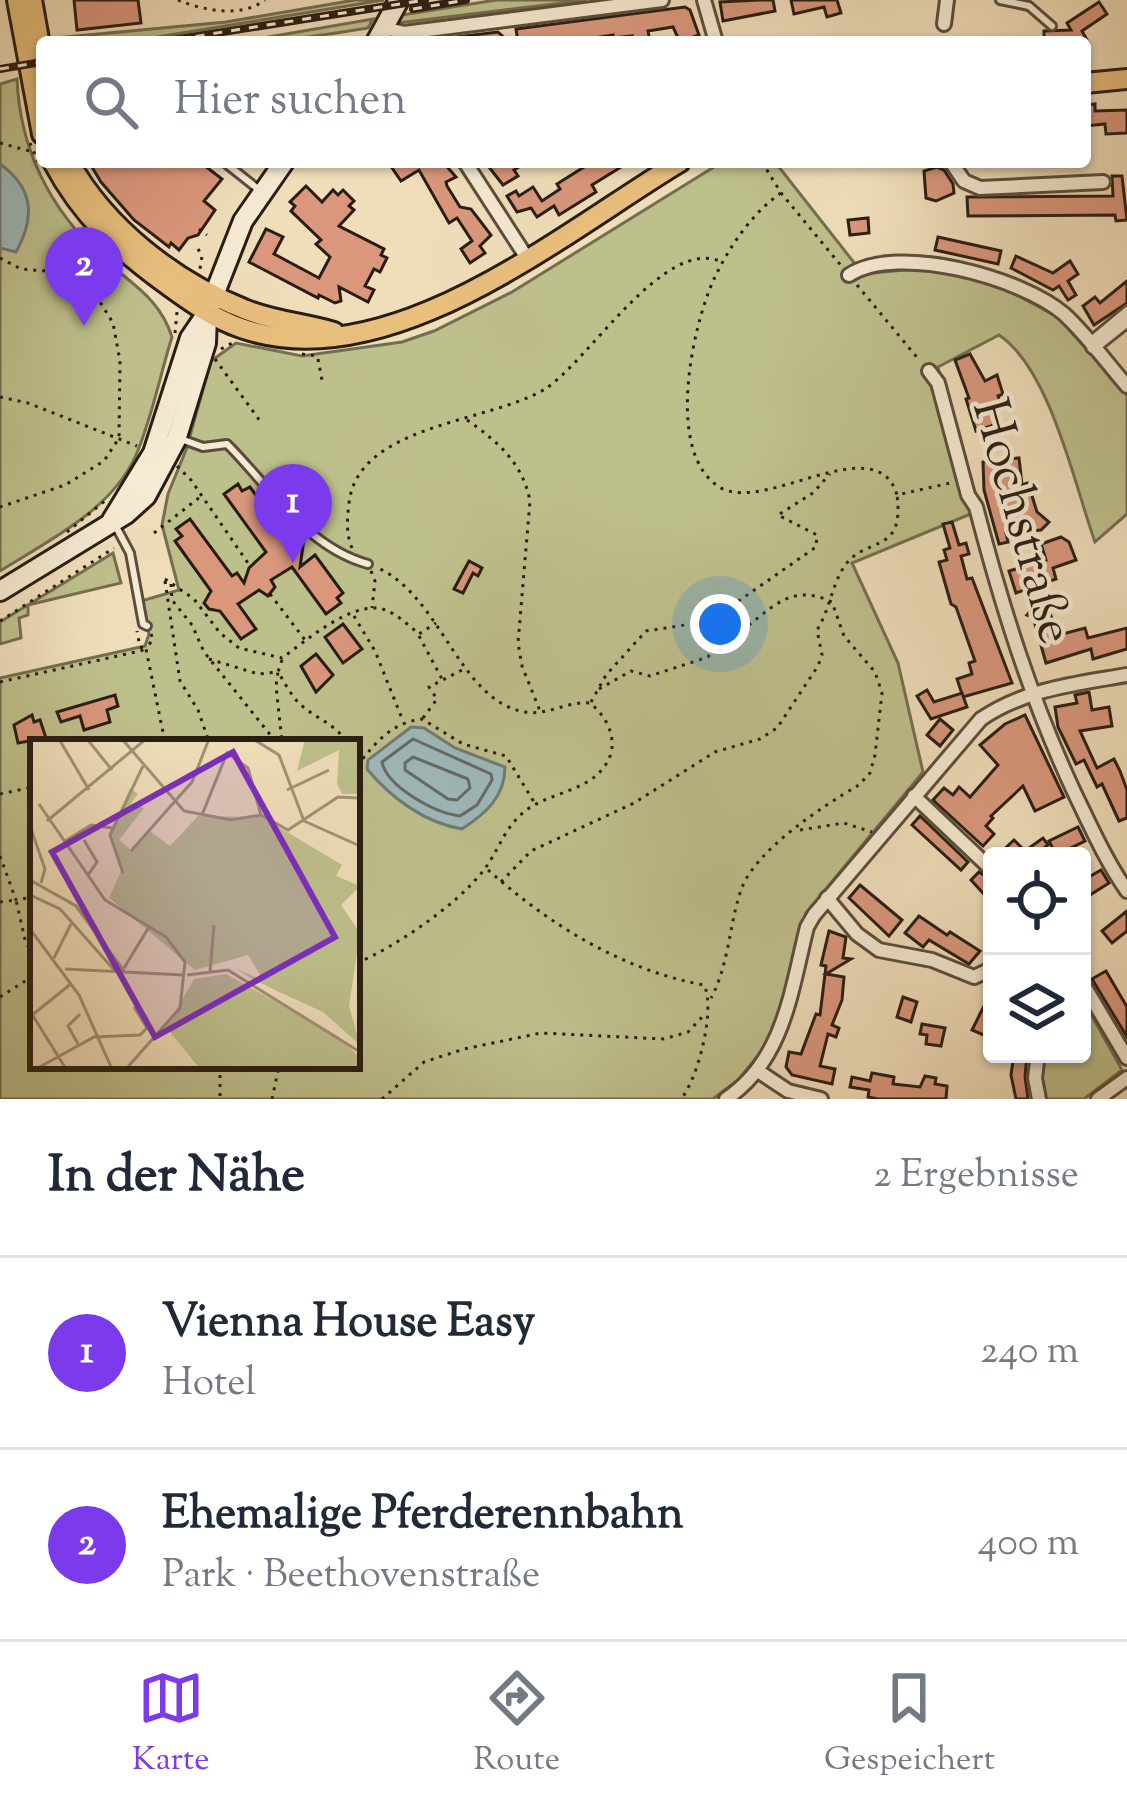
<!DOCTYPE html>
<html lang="de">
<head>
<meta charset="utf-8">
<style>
  :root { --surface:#fff; --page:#f6f6f7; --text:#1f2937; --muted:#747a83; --line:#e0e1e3; --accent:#7c3aed }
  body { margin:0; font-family:"Sorts Mill Goudy",serif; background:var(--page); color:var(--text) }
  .controls { position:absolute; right:36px; bottom:36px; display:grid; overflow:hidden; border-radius:12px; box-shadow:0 3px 9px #0004 }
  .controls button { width:108px; height:108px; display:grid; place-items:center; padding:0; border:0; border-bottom:3px solid var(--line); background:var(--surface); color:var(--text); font:60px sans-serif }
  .you { position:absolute; left:720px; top:624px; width:42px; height:42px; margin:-30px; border:9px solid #fff; border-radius:50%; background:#1a73e8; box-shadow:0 0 0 18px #1a73e833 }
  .badge { display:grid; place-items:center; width:78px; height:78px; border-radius:50%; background:var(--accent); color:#fff; font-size:39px; font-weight:700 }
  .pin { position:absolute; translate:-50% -99px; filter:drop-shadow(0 3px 6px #0008) }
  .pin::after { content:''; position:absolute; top:63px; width:42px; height:36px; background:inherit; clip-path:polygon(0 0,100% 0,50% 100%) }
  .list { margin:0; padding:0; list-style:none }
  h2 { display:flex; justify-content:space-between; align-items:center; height:156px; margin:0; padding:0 48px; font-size:51px }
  h2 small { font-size:39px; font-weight:400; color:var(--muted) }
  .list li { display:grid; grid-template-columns:78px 1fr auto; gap:36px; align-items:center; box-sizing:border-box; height:192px; padding:0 48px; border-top:3px solid var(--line) }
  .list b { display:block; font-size:45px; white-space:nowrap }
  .list p { margin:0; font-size:39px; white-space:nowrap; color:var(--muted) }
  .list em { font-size:39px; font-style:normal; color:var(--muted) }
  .icon { flex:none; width:66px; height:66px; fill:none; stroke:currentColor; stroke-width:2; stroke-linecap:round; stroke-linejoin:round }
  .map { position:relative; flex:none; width:1127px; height:1099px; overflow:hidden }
  .search { position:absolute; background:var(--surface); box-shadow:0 3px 9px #0004; left:36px; right:36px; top:36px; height:132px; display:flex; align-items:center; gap:30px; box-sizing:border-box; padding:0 42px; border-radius:12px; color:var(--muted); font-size:45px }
  .sheet { height:540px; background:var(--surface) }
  nav { display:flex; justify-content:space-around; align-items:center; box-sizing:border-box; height:168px; border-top:3px solid var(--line); background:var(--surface); font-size:33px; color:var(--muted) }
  nav a { display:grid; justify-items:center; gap:6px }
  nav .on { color:var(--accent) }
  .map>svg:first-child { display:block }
  .green { fill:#bec08c; stroke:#746e50; stroke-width:3; fill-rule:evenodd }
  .water { fill:#9eb9ba; stroke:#6f7b77; stroke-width:3 }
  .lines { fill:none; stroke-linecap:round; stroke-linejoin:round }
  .shore { stroke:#646b66; stroke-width:3 }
  .building { fill:#da977c; stroke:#291d13; stroke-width:3 }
  .lane-casing { stroke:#5b4d3d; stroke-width:12 }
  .street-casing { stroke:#5b4d3d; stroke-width:18 }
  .secondary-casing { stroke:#291d13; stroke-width:24 }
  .primary-casing { stroke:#291d13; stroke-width:24 }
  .path { stroke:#291d13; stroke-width:3; stroke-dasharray:3 6; stroke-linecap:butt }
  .lane { stroke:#f5ead2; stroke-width:6 }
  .street { stroke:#f5ead2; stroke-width:12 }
  .secondary { stroke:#f5ead2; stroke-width:18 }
  .primary { stroke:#e8bf7d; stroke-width:18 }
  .rail-casing { stroke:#291d13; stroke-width:8 }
  .rail { stroke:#f5ead2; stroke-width:3; stroke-dasharray:9; stroke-linecap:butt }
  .labels { text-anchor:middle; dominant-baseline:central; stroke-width:9; stroke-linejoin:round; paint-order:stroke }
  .street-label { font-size:51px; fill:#291d13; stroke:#f5ead2 }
  .inset-road { fill:none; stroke:#a09177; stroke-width:3 }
  .view { fill:#7b2cbf; fill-opacity:0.15; stroke:#7b2cbf; stroke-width:6 }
  .inset-edge { fill:none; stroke:#291d13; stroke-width:6 }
</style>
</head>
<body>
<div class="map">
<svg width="1127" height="1099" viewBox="0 0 1127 1099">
  <rect width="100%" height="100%" fill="#f0deba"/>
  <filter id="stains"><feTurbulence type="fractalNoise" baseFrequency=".00167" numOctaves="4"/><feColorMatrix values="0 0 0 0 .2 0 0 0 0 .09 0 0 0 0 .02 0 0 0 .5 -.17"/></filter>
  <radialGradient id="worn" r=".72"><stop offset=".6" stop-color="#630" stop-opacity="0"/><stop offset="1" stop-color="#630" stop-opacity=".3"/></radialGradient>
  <g class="green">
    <polygon points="355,0 384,0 127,42 54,42 56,38 226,22"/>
    <polygon points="496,0 587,0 398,23 402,15"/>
    <path d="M373,19L368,28C324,35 284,42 239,42Z"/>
    <path d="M17,79C20,151 51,211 105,260C133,285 160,299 172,337C160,375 152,418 136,455C112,510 48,541 0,571V84Z"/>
    <path d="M722,162H775L863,274L926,268L996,284L1058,317L1127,395V514L1095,542C1074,483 1050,369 999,335L938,367L939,372L932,371L964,500L973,513L852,563L898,663L923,772L806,913L779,1017L765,1047L739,1079L713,1099H0V678L145,646L149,634L141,601L179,590L162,525L168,494L186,450L211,361L236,343L302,356L402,342L434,331L512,292ZM33,742H357V1066H33Z"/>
    <polygon points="113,553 121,583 28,605 28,615 19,618 21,638 0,644 0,622"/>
    <polygon points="1083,1000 1122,1070 1084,1099 1045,1099 1040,1079 1043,1054 1082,1054"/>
  </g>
  <g class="water">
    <path d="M0,164C33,188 36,216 16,252L0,248Z"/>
    <path d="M411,727L424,728L455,748L505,767C505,797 485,814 462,829C425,823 391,798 367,769L368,760Z"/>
  </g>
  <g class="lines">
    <g class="shore">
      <path d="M413,739L491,774L492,780L477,805L460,816C435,813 387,787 382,762Z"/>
      <polygon points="413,757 468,779 470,788 457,800 448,799 405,770 405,763"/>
    </g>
  </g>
  <g class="building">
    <polygon points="74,0 138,0 141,23 77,30"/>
    <polygon points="759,0 773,0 775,11 723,21 720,2"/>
    <polygon points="791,0 837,0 841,13 827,17 824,7 794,14"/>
    <polygon points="1099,2 1107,14 1082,31 1088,42 1044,41 1044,31 1071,30 1067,23"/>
    <polygon points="685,7 690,10 699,35 680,42 673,27 648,31 650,42 632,42 632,36 613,38 613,35 594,38 595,42 518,42 516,29"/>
    <polygon points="498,32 509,42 456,42 456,37"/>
    <polygon points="1095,104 1095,111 1127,110 1127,133 1106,134 1105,124 1085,126 1085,105"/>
    <polygon points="89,162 200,162 222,179 204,201 215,210 198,235 188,238 179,250 171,243 169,247 134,220 101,182"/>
    <polygon points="388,162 443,162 456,177 446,182 447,186 460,207 471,209 491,235 480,246 485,253 470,263 461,249 472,241 457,218 449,223 419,170 401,181"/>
    <polygon points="485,162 527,162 514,170 518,176 503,185"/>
    <polygon points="592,162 629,162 592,185 596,192 559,215 554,206 537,217 531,208 517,212 507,196 516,191 519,196 533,187 542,201 560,189 557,184"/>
    <polygon points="937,167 944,170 953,184 954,193 936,201 926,198 924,171"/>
    <polygon points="1112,176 1122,176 1127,220 1116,221 1115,215 968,216 967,197 1113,196"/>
    <polygon points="306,186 322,202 333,190 338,195 343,190 354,201 349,206 354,210 339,226 384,249 381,255 387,258 380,272 374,269 365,286 374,290 368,302 339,287 341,301 335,303 319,295 318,298 249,262 266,229 283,237 274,254 319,278 330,257 316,244 321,240 291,211 295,206 290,202"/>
    <polygon points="868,218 869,233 850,235 848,220"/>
    <polygon points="938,237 1001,251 998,264 935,250"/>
    <polygon points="1016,256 1053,273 1070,261 1078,274 1068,281 1076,295 1068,300 1059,286 1053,290 1011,268"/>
    <polygon points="1127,281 1127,303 1094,325 1083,306 1095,297 1100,303"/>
    <polygon points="970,354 985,381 997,375 1003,394 998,396 1002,409 995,410 1000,423 976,431 966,399 969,398 955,360"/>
    <polygon points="1019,458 1022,485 1028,483 1037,512 1049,522 1041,530 1006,533 1008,542 999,544 984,490 983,462"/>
    <polygon points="238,484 242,491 250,487 286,537 300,534 304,539 300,567 315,555 343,593 337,598 341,603 326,614 292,567 271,580 275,587 268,596 259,590 238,604 256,629 241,639 220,611 209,609 204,603 211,591 175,541 182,536 176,529 190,519 232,576 237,573 244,583 249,568 266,552 224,494"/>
    <polygon points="952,522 959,545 966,543 969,554 961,556 967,579 972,578 1012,683 963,697 957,679 972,674 969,663 975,661 956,607 951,604 939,562 947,560 944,550 950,548 943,524"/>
    <polygon points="1061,537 1069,542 1076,560 1053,568 1056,579 1016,593 1009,571 1046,560 1041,544"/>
    <polygon points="469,561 482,568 478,576 473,573 463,593 454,589"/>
    <polygon points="1046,604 1059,635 1085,628 1088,638 1127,628 1127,649 1093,659 1091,649 1046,663 1033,617 1027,615 1032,609"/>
    <polygon points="343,624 362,649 343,663 325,637"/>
    <polygon points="316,654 333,675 316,692 301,666"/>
    <polygon points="927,690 934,702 962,693 967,707 931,719 917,696"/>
    <polygon points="1089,692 1092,710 1109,707 1112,726 1080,731 1097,768 1114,759 1120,771 1127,790 1127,818 1119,821 1102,784 1097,787 1084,760 1076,764 1058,727 1055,707 1077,703 1075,695"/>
    <polygon points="115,695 118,706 107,710 110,722 84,730 80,716 61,722 57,712"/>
    <polygon points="32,715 34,722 40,720 46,738 18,743 14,725"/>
    <polygon points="1025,715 1064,797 1035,811 1023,786 991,816 993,818 986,826 994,834 983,846 933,800 944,788 953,795 959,787 970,797 998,765 980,745 1005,724"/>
    <polygon points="940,719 953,730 940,746 927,735"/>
    <polygon points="920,816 968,862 961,870 912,825"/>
    <polygon points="1078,827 1085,841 1056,855 1049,841"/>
    <polygon points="1043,838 1048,845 1033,856 997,856 1014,840 1025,851"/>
    <polygon points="1101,870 1109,883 1082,900 1082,881"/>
    <polygon points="979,872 992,880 992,903 971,880"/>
    <polygon points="860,885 902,920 889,936 849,898"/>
    <polygon points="1127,911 1127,931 1112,943 1102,931"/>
    <polygon points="919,916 947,935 950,932 980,951 969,964 929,940 923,947 905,933"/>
    <polygon points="829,931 846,937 843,958 851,959 826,974 844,977 842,1000 832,1025 839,1028 836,1037 828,1034 820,1066 835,1069 832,1084 792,1075 786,1067 789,1052 801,1054 816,1014 820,1015 826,966 821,965"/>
    <polygon points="1106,971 1127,1007 1127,1037 1092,979"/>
    <polygon points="992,990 992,1020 986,1036 972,1030"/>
    <polygon points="903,997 917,1002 911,1022 897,1017"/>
    <polygon points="922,1024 945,1028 941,1046 926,1044 927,1035 920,1034"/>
    <polygon points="1014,1054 1027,1054 1025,1077 1028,1099 1016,1099 1011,1075"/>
    <polygon points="872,1073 894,1077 893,1084 920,1087 925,1076 936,1078 935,1084 947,1086 946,1099 878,1099 868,1097 869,1090 850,1087 852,1077 870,1081"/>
  </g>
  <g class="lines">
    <g class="lane-casing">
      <g id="lane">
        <polyline points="1000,0 1029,6 1052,26"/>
        <polyline points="224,162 258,189"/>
        <polyline points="1091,340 1127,310"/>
        <path d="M181,439L203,447L227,444C271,488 306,547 368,564"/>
        <polyline points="114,523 130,553 143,624 147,626"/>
      </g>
    </g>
    <g class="street-casing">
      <g id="street">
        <polyline points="704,0 716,42"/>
        <polyline points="944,24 947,0"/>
        <polyline points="385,28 404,33 662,0"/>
        <polyline points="465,162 527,258"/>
        <polyline points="951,162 964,181 980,188 1103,182"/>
        <path d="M849,275C898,243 1022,278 1064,314C1087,335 1106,362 1127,386"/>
        <polyline points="1093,347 1127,320"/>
        <path d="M929,371L938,383L968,495L976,507C1002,607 1031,700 1075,794C1091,827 1106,861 1127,891"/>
        <polyline points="914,796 992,870"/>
        <polyline points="827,898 857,934 879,950 932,960 974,977 987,971"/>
        <polyline points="1082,982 1127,1058"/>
        <polyline points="1038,1054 1035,1078 1039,1099"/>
        <polyline points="758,1071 788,1091 821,1099"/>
        <path d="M726,1099C784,1060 791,991 807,927L814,915L981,719C1025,689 1075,684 1127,675"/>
        <polyline points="1098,1099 1127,1078"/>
      </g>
    </g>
    <g class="secondary-casing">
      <g id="secondary">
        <polyline points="376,42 399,0"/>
        <polyline points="112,520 153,453 190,338 207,313 243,221 284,162"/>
        <polyline points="0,591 126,514 146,496 176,440 206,343 207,316"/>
      </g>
    </g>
    <g class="primary-casing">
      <g id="primary">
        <polyline points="17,0 42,134"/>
        <polyline points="32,0 42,56"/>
        <polyline points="1085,83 1127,79"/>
        <path d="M53,162C82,217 120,251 170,287C192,303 215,319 241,328C388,380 562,233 680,162"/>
        <path d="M69,162C106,228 174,281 244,309C272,321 304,323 334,332"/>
      </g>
    </g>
    <g class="path">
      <path d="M178,0C205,11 241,18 265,0"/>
      <polyline points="0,143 33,152"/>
      <polyline points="30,143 38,162"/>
      <polyline points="739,162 744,162"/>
      <polyline points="762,162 781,193 843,268"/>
      <polyline points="204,165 208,162"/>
      <path d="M781,193C752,213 729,247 714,279C692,327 664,455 721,488C766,513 877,427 897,495L950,483"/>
      <polyline points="199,229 207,235"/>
      <polyline points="198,249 202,256 200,269"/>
      <polyline points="0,258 21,269 73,273 89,284 113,323 120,361 119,438 104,461 65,485 0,507"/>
      <polyline points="857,285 920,361"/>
      <polyline points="175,333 177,312"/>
      <polyline points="221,349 234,342"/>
      <polyline points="302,354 318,356"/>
      <polyline points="215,359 260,421"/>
      <polyline points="318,359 322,380"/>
      <polyline points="0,397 28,403 137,446"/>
      <path d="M467,420C497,441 523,463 530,501L518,643L522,666L540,711"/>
      <polyline points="177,466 191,480 250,566"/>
      <polyline points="67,532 106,500"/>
      <polyline points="154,533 200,497"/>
      <path d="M352,548C346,534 347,519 349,503C358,424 489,423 545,389C589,361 665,235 722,262"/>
      <polyline points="371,571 375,581 372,608"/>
      <path d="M165,579L194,599L220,633L239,648L282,658C307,640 346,606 377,608C392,609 408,625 419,634L436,623"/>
      <polyline points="165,581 180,681 198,710 209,742"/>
      <polyline points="171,584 172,600 192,625 204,652 276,742"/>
      <polyline points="270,594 305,640"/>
      <polyline points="354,616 375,651 403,721"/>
      <polyline points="0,621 114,548"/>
      <polyline points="151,634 153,639 146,649 165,742"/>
      <polyline points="419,636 442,679"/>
      <polyline points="209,659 258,674 278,672 276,686 282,742"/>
      <path d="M282,660L278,672C285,683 291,696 301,705C316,719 335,723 346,742"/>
      <polyline points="0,682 140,651 146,649 140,647 137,631"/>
      <path d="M599,689L631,671L650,676L708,657L716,643C762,629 779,576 832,602L844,636L875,672L882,693L875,755L870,773L859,785C823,806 755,850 741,890C729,925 729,965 711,998"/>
      <polyline points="591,702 606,675 646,631 698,623 720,614 816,547 817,535 778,515 813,493 830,474"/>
      <polyline points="423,718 437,699 429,687 464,669"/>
      <path d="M357,766C376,742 391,723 422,719L463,744L506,756L534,802"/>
      <polyline points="0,794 33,787"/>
      <polyline points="800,830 844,823 872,832"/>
      <polyline points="0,856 16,900 33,897"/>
      <path d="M488,870C550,925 622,970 704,985C716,1008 698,1079 681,1099"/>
      <path d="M501,882L531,851L634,803L715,752L760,739L777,728L818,666L822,655L817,630C830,609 832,585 844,567C864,535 905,557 897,495"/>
      <polyline points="0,902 16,900 26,944 33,952"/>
      <path d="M357,963C395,947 457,905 483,871C499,851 503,829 524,812C547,793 586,792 604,767C621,745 609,718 590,703C567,701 547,716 525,712C459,701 442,597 378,568"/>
      <polyline points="0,997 33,976"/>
      <polyline points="220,1066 220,1099"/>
      <polyline points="272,1099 279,1066"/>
      <polyline points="382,1099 424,1062 464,1049 541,1033 664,1039 688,1032 706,1013"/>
    </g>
    <use href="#lane" class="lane"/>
    <use href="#street" class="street"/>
    <use href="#secondary" class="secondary"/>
    <use href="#primary" class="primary"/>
    <g class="rail-casing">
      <g id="rail">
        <polyline points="413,9 466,0"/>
        <polyline points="160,42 425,0"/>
        <polyline points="0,69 42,62"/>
      </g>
    </g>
    <use href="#rail" class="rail"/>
  </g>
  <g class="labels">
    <g class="street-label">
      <text transform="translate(1020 522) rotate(74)">Hochstraße</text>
    </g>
  </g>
  <g transform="translate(30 739)">
    <rect width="330" height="330" fill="#f0deba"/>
    <path d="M275,0H330V55H312L307,45L309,11L267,32ZM100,49L108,55L101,64L114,69L89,101L101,111L120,92L140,107L168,77L232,78L312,126L306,137L330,147L311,166L330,194L319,267L330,306L293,273L247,252L221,239L205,229L234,242L218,216L165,231L79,159L91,132L81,96ZM196,235L308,297L330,319L328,330H170L136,288L164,240Z" fill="#bec08c"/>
    <path class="inset-road" d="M29,0L59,51M57,0L82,31M92,0L154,72L201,81L231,76L258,91L308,58L328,59M223,0L249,16L274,82L330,107M257,51L299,31M329,56L330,97M9,65L75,161L136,198L155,223L150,269L96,330M172,76L197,14L218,29L231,76M17,82L116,0M0,87L15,130L11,144M54,101L67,123L58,136M35,102L61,86L82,89M101,112L162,43L179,0M93,134L80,96L113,27M0,141L46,167L94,232M0,156L30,170L85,232M0,190L49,256L82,330M24,219L41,185M94,229L119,188M35,230L154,236M180,233L184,186M157,236L198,231L330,313M0,272L36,330M1,277L42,244M48,305L38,287L50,275M6,330L64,298L110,296L117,289L104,268"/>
    <path class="view" d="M203,13L305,198L125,298L22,113Z"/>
    <rect width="330" height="330" class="inset-edge"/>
  </g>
  <rect width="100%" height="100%" filter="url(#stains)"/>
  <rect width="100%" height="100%" fill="url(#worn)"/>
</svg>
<div class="controls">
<button><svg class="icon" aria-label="locate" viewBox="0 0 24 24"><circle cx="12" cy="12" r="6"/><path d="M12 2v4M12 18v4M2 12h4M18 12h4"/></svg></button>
<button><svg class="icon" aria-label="layers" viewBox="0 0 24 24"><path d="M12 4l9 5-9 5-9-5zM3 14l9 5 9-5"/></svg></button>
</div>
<div class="you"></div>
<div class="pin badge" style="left:293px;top:563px">1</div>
<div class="pin badge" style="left:84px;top:326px">2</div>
<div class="search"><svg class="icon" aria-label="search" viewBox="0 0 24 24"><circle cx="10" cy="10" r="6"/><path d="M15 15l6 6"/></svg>Hier suchen</div>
</div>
<section class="sheet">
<h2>In der Nähe<small>2 Ergebnisse</small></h2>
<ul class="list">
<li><span class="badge">1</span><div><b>Vienna House Easy</b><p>Hotel</p></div><em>240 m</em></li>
<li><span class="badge">2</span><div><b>Ehemalige Pferderennbahn</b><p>Park · Beethovenstraße</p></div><em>400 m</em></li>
</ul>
</section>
<nav>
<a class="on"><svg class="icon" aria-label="map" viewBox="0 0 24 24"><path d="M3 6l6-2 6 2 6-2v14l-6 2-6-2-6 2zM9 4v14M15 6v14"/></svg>Karte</a>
<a><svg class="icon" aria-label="directions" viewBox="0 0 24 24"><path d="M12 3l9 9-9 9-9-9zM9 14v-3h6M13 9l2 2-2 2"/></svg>Route</a>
<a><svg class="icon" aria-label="saved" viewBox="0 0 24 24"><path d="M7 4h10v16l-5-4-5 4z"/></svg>Gespeichert</a>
</nav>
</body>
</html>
